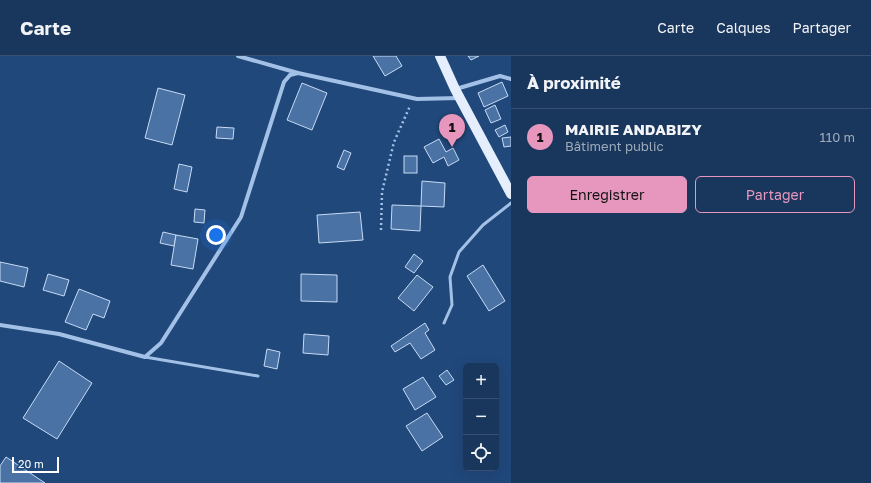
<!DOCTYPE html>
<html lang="fr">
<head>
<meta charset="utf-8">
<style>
  :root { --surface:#19365c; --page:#264165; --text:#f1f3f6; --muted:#9fabbb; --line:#375072; --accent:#e797bd }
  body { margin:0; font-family:"Golos Text",sans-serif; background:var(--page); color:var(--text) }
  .controls { position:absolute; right:12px; bottom:12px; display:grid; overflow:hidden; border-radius:6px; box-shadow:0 4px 16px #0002 }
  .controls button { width:36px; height:36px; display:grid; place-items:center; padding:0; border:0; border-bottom:1px solid var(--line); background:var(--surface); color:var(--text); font:20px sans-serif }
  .scale { position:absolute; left:12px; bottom:10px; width:47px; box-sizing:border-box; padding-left:4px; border:2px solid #fff; border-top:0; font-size:11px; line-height:14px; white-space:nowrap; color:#fff; -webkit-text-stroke:3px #21487b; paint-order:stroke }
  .you { position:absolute; left:216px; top:179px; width:14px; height:14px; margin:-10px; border:3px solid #fff; border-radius:50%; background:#1a73e8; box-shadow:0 0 0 6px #1a73e833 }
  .badge { display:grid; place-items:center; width:26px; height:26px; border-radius:50%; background:var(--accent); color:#111; font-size:13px; font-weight:700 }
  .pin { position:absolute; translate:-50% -33px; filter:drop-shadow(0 1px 2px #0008) }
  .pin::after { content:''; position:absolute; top:21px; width:14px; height:12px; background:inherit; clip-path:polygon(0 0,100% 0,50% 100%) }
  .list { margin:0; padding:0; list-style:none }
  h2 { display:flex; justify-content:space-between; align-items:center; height:52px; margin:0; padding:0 16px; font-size:17px }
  h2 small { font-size:13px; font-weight:400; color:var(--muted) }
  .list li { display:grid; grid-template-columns:26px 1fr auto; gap:12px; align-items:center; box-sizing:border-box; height:56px; padding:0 16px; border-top:1px solid var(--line) }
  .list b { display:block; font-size:15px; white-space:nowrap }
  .list p { margin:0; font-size:13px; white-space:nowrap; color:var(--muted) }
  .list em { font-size:13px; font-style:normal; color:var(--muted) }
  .actions { display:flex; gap:8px; padding:12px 16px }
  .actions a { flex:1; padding:9px 0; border:1px solid var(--accent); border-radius:6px; text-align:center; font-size:14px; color:var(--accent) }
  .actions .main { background:var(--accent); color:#111 }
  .icon { flex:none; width:22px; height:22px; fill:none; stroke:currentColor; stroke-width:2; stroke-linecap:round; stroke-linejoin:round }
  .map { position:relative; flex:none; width:511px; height:427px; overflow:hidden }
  header { display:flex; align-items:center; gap:24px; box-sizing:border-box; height:56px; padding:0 20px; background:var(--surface); border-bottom:1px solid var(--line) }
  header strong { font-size:19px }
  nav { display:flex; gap:22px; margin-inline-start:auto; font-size:14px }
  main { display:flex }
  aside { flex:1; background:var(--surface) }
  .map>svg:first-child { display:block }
  .building { fill:#4a72a4; stroke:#c6dbf5 }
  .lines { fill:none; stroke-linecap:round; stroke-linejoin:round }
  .path { stroke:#a3c1e6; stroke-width:2.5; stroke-dasharray:2 3; stroke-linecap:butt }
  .service { stroke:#a3c1e6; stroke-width:3 }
  .minor { stroke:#a3c1e6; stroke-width:4 }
  .primary { stroke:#e4eefd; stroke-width:10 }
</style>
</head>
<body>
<header>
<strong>Carte</strong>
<nav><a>Carte</a><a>Calques</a><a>Partager</a></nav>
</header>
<main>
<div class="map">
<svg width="511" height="427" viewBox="0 0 511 427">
  <rect width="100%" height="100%" fill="#21487b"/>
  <g class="building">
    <polygon points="373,0 396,0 402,10 385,20"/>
    <polygon points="468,0 479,0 471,4"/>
    <polygon points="502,26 508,40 484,51 478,37"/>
    <polygon points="302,27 327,37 312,74 287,64"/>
    <polygon points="158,32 185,39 172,89 145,82"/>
    <polygon points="495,49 501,63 491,67 485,54"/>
    <polygon points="505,69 508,76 499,81 495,74"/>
    <polygon points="217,71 234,72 233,83 216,82"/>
    <polygon points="511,81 511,90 504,91 502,82"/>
    <polygon points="439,83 446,96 453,92 459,104 448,110 444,101 433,107 424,91"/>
    <polygon points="344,94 351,97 344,114 337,111"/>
    <rect x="404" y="100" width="13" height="17"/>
    <polygon points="179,108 192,111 187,136 174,133"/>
    <polygon points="422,125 445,127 444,151 421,150"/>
    <polygon points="392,149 421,150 420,175 391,173"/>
    <polygon points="195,153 205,154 204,167 194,166"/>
    <polygon points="360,156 363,184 319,187 317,159"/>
    <polygon points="163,176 176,179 174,190 160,187"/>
    <polygon points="176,179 198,183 193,213 171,209"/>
    <polygon points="414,198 423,205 414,217 405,211"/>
    <polygon points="0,206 28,212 24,231 0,225"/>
    <polygon points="483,209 505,245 489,255 467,220"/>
    <polygon points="48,218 69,224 64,240 43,234"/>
    <polygon points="301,218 337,219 337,246 301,245"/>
    <polygon points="417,219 433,231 414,255 398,242"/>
    <polygon points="79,233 110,245 104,262 93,258 86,274 65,266"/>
    <polygon points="425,267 429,274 425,277 435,294 421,303 410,287 395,296 391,290"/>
    <polygon points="304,278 329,280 328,299 303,297"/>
    <polygon points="267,293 280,296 277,313 264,310"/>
    <polygon points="59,305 92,327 57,383 23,362"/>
    <polygon points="447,314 454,324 446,329 439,320"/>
    <polygon points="423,321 436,341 415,354 403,333"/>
    <polygon points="427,357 443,381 422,395 406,370"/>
    <polygon points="6,401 45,427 0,427 0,410"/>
  </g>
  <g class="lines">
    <polyline class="path" points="381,174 382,136 394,86 410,50"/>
    <g class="service">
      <polyline points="444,267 452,249 450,221 459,196 483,169 511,147"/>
      <polyline points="145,301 258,320"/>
    </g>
    <g class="minor">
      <polyline points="238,0 298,17 417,43 459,42"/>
      <polyline points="456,33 500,20 511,23"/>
      <polyline points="0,269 59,278 145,301 161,287 241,161 284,26 290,19 298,17"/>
    </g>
    <polyline class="primary" points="440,0 455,33 511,138"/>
  </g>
</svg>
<div class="controls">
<button>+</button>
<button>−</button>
<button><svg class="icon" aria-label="locate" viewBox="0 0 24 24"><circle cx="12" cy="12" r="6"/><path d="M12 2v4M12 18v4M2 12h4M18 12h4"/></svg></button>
</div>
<div class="scale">20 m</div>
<div class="you"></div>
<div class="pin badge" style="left:452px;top:91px">1</div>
</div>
<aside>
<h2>À proximité<small></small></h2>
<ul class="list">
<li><span class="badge">1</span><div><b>MAIRIE ANDABIZY</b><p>Bâtiment public</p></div><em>110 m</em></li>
</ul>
<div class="actions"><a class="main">Enregistrer</a><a>Partager</a></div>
</aside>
</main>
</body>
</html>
